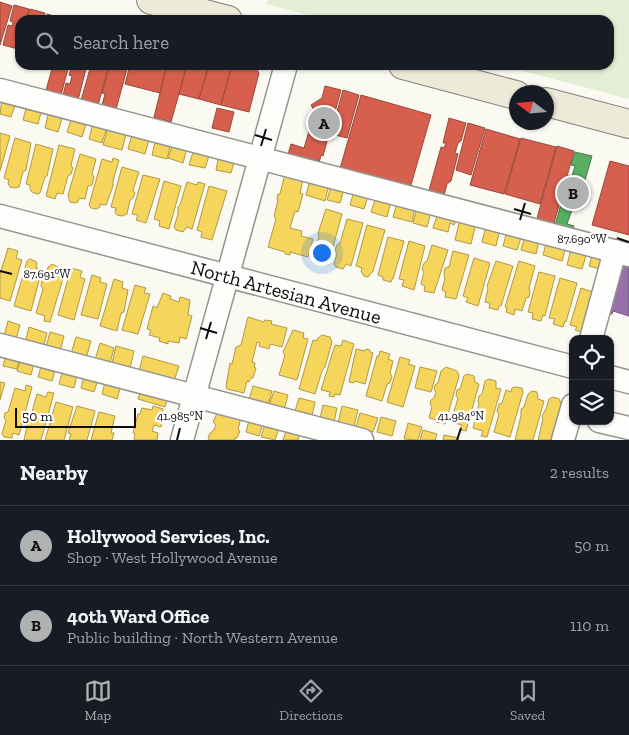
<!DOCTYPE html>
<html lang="en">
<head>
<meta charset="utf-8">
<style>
  :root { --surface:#171b24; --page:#20242c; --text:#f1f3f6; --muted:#9ea1a6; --line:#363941; --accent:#b0b1b1 }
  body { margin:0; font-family:"Zilla Slab",serif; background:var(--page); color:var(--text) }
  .controls { position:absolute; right:15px; bottom:15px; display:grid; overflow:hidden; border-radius:10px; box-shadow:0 1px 4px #0004 }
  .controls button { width:45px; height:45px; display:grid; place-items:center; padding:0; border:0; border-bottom:1px solid var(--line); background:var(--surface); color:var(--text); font:25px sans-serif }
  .compass { position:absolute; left:509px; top:85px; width:45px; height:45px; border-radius:50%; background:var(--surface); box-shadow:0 1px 4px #0004; rotate:286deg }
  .scale { position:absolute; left:15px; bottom:12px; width:121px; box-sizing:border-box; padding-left:5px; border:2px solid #0d0d0d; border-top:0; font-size:14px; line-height:18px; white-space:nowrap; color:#0d0d0d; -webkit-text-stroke:4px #fff; paint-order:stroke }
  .you { position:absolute; left:321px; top:252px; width:18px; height:18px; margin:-12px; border:4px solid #fff; border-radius:50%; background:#1a73e8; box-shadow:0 0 0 8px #1a73e833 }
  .badge { display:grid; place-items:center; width:32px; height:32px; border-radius:50%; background:var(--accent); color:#111; font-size:16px; font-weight:700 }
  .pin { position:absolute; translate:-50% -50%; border:2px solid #fff; box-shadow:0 1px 5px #0006 }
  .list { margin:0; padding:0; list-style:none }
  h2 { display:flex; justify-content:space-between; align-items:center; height:65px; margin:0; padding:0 20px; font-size:21px }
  h2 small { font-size:16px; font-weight:400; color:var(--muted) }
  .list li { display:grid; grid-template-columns:32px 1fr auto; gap:15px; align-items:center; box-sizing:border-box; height:80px; padding:0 20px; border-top:1px solid var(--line) }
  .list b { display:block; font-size:19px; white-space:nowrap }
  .list p { margin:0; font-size:16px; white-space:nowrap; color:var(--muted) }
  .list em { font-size:16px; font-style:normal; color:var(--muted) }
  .icon { flex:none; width:28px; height:28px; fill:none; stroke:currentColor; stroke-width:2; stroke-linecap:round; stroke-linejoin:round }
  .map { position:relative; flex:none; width:629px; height:440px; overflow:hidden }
  .search { position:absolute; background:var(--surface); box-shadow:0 1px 4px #0004; left:15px; right:15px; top:15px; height:55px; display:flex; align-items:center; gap:12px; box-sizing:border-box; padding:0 18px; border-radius:15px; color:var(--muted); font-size:19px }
  .sheet { height:225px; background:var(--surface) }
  nav { display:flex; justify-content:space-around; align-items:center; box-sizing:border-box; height:70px; border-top:1px solid var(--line); background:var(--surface); font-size:14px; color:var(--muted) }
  nav a { display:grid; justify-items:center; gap:2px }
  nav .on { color:var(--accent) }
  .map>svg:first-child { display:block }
  .cemetery { fill:#e4eed4 }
  .homes { fill:#f6d55c; stroke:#b09944 }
  .shops { fill:#d6604d; stroke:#9a473a }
  .offices { fill:#9970ab; stroke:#6f527c }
  .public { fill:#5aae61; stroke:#437e48 }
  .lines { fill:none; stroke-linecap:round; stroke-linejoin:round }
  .minor-casing { stroke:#949490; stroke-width:25 }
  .major-casing { stroke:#81817d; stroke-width:30 }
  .minor { stroke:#fefefd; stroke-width:22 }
  .major { stroke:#edead8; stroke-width:28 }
  .ticks { fill:none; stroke:#0d0d0d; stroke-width:2 }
  .labels { text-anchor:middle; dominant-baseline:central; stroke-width:5; stroke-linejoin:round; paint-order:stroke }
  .street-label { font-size:20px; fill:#0d0d0d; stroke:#fff }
  .ticks-label { font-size:12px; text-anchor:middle; fill:#0d0d0d; stroke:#fff; stroke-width:5; stroke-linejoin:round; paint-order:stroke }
</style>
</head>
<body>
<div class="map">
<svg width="629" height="440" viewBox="0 0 629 440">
  <rect width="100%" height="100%" fill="#fbfaf2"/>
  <polygon class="cemetery" points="268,0 629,0 629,99 500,65 609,65 609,20 327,20 266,4"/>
  <g class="homes">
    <polygon points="2,98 16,103 11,117 0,114"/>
    <polygon points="27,105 42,109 38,124 23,120"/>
    <polygon points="49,111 63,115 58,132 45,128"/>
    <polygon points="72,117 87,121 82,137 67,132"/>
    <polygon points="93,123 107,127 102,143 89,139"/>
    <polygon points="108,128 126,134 122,150 103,145"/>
    <polygon points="133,131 150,136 145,154 128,149"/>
    <polygon points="0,133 10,136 0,171"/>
    <polygon points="15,138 31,143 26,170 23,172 19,187 15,188 10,187 8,183 9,180 4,178"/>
    <polygon points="156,138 171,143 167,159 152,155"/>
    <polygon points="36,144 53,149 47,176 45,177 40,193 37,194 32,192 30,189 30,185 26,184"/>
    <polygon points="173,144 187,148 183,163 168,158"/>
    <polygon points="59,145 75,149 71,165 73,168 71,174 68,176 63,194 57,193 55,199 46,196"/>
    <polygon points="194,149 210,153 205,168 189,165"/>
    <polygon points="80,154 96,159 92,174 94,177 92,185 88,186 85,199 79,198 78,202 75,203 70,202 68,195"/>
    <polygon points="219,155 235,159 231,173 216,170"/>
    <polygon points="113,158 119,160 113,181 113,186 106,205 100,204 100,207 96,209 91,208 89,205 102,159 112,162"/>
    <polygon points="122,167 139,172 133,190 135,193 133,198 130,200 127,214 122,216 117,215 115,212 116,208 111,207"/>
    <polygon points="143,175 160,179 146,223 136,220 138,215 132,214"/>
    <polygon points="287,175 303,180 300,193 303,194 298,212 295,211 290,228 302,231 301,236 313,239 308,257 290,252 290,255 285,254 285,252 268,247 276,219 274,216 278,200 277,200 278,194 280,194 284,178"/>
    <polygon points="310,180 329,185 325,201 306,195"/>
    <polygon points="164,181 181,186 169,229 159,226 160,221 154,219"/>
    <polygon points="187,182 197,185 198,182 205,184 192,229 187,227 183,232 176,230 174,227 178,214 178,207 180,205"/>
    <polygon points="209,186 227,191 212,240 201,237 202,232 197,230"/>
    <polygon points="331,186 344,189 340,203 327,200"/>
    <polygon points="354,191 368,196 364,209 350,205"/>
    <polygon points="376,197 391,201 387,217 371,212"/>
    <polygon points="397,203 415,208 412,222 393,217"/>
    <polygon points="417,208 431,212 427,227 413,223"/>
    <polygon points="326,209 342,214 328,265 318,262 319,256 314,255 319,236 318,233"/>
    <polygon points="438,213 456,220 454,225 450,223 448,232 433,228"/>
    <polygon points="347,219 363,223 351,266 346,264 343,269 336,267 334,264 337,254 335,250 337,245 340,243"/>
    <polygon points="460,219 476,223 471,244 455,240"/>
    <polygon points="367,225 385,230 373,271 368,277 364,276 361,271 362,268 356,266"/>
    <polygon points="486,226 500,229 496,246 482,242"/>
    <polygon points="507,231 522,235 517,250 503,246"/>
    <polygon points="525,236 539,240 536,254 521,250"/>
    <polygon points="388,237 404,241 393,279 392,279 391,282 383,280 383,277 378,275"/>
    <polygon points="547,240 566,246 562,261 543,255"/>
    <polygon points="409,241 425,246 414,290 402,286 404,280 399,279"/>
    <polygon points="432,245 448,250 434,293 424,291 425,286 421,284 424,272 422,269 424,263 427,261"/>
    <polygon points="8,248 18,251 16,258 22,260 10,301 0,298 0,274"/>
    <polygon points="571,249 587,252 582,269 567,265"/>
    <polygon points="453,251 469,255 456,299 445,297 446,292 442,290 445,278 444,275 445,268 449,267"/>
    <polygon points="593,252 607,256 603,270 589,266"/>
    <polygon points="474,258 490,263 478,306 466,302 468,298 463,296"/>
    <polygon points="30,259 35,261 37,263 36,268 42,269 31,311 14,306 27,261"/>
    <polygon points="496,261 513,266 501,306 499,306 498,310 489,308 490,303 485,302 488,288 487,286"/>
    <polygon points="519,261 535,266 529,288 530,292 529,297 526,298 522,311 515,309 514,315 506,312 507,307 505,307"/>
    <polygon points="52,264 58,267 60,270 58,273 64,275 50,322 44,321 45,316 36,313 43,289 41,286 42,281 45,280 48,267"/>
    <polygon points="71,268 82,271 80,277 85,279 74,320 58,315"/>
    <polygon points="539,272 555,276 545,316 543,315 541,321 532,319 533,313 528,312"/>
    <polygon points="92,275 101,278 100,282 107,284 98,319 81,315"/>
    <polygon points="560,278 577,283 566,322 565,321 563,327 553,324 555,319 549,318"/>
    <polygon points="114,279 123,282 122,288 128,290 124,312 121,313 117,331 100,326"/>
    <polygon points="135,285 146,288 144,293 150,294 138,334 122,330"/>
    <polygon points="581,288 599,294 587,334 575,330 577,327 570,325"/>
    <polygon points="163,293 171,296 170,299 179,302 180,297 190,300 188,315 192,316 186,339 180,337 179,343 168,341 168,344 159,341 160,338 149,335 151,330 147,329 153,306 157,308"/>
    <polygon points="248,317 264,322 265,320 272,321 271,324 287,328 282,347 270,344 269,349 259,346 260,343 257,342 252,362 255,363 254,367 256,368 253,378 251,378 249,382 247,381 244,393 227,389 226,386 230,363 232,364 236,347 241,345"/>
    <polygon points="8,321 20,325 16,339 4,336"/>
    <polygon points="29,327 47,333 43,348 25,343"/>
    <polygon points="293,330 304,333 303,338 308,339 297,380 279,375 285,355 283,352"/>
    <polygon points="50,332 64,336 60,351 46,347"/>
    <polygon points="322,335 330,337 332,342 325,367 322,371 315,394 299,389 313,340 317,341 318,338"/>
    <polygon points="76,337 91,341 86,358 71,354"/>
    <polygon points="343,340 354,344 340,395 335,394 334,397 329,396 330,392 321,390 335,345 341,346"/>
    <polygon points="100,343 114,348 110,363 95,360"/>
    <polygon points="116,346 134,351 130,368 112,363"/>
    <polygon points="356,349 365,351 366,349 370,350 370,352 373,353 365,384 355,381 354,383 349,382"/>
    <polygon points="7,351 21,355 17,369 3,366"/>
    <polygon points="380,351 390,354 388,359 393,361 390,373 392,376 390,383 387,384 382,401 366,396 377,356 379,356"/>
    <polygon points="143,356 179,366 174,381 139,371"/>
    <polygon points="21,357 35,360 31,375 17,371"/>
    <polygon points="400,357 410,360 408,364 415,366 403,407 387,402"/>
    <polygon points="42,363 56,366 52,381 38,377"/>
    <polygon points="64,367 78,371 74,388 59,384"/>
    <polygon points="420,367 437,371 431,392 415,388"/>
    <polygon points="446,367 457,371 459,376 445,424 436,422 437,420 429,418 432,407 430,404 431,400 434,398 436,392 434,390 435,385 438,383 441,371"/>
    <polygon points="85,373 99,376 94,392 81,388"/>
    <polygon points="467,374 474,376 475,382 479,384 466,431 460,430 462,425 451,422 458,398 456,396 457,390 460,389 464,376"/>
    <polygon points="106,378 122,382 117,399 102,394"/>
    <polygon points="489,379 496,381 496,388 501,389 487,437 481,436 483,431 473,428 479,404 478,401 479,396 482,394 485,381"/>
    <polygon points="0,382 5,383 0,400"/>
    <polygon points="26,385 32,387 19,435 13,433 12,438 4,437 2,434 6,420 4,418 5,413 8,412 15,388 25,391"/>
    <polygon points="253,386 272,391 268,405 249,400"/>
    <polygon points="142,387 169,394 165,407 138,399"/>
    <polygon points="515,387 522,388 523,392 510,437 494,432 499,414 497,412 499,404 502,403 506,390 511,392 512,388"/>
    <polygon points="274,391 288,395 284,410 269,405"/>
    <polygon points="532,391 537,392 538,399 544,401 533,440 515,440 521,416 521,409 524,407 528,394"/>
    <polygon points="48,392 54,393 41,440 24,440 27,426 25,424 27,418 30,419 37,394 46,397"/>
    <polygon points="553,397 559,399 561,403 560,406 564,407 556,440 538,440 543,419 542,416 546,409 549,399"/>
    <polygon points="299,398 315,402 312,416 295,411"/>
    <polygon points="56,402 73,407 64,440 45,440"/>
    <polygon points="323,405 337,408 334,422 320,419"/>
    <polygon points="77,406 95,411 87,440 69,440 71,434 68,433"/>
    <polygon points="153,406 163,409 161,427 154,425 152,431 158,433 157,440 134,440 135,434 133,433 138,414 140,414 142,408 152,410"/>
    <polygon points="342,406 358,410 354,426 338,423"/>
    <polygon points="220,407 242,413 238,430 240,431 237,438 235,438 235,440 209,440 208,438 210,433 214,430 216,425 213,422"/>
    <polygon points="99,412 115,416 111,433 114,433 112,440 91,440"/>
    <polygon points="360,413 378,418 373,432 356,427"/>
    <polygon points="250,417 264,421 259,436 246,432"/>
    <polygon points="381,417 396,421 392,436 377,432"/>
    <polygon points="266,421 280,425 275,440 261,437"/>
    <polygon points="408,423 422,427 418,440 404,439"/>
    <polygon points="287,428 300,432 298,440 283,440"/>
    <polygon points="423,430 437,434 435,440 420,440"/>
    <polygon points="444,435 459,438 458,440 443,440"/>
  </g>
  <g class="shops">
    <polygon points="0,2 12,6 0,45"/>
    <polygon points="14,5 29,9 26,20 20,20 20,41 18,49 3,45 8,25 12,26 13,22 10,21"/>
    <polygon points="30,9 45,13 43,20 27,20"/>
    <polygon points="47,14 64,19 63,20 46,20"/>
    <polygon points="53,65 69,65 60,99 45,94"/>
    <polygon points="72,65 87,65 77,104 62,100 66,83 70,84 72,76 69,75"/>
    <polygon points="91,65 109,65 97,109 80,104"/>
    <polygon points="110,65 125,65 124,68 127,69 115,113 101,109 105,94 102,93"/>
    <polygon points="130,65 167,65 160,93 125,84"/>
    <polygon points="167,65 187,65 171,122 154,117"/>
    <polygon points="187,65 209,65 199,99 179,94"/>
    <polygon points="209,65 232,65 221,105 199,99"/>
    <polygon points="232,65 245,65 256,68 259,73 249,112 221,105"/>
    <polygon points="325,86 341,90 323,156 321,155 318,167 287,158 291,144 304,148 310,128 314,130 318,117 311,105 322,98"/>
    <polygon points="343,90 359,95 347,138 331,134"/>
    <polygon points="361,95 431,115 409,192 339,172"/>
    <polygon points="217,108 234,112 229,132 212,128"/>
    <polygon points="449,118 466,123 461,141 458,143 455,153 458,154 451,181 447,184 443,199 428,194 441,147 444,148 446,143 443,143"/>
    <polygon points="468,123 485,128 471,175 456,170"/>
    <polygon points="486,129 520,139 504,194 470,185"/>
    <polygon points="521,138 556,147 540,204 505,194"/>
    <polygon points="557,146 574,151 553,227 536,222"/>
    <polygon points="610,161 629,166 629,235 592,225"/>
  </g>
  <polygon class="offices" points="621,259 629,266 629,316 613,311 612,314 606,313"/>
  <polygon class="public" points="575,152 592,156 577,208 573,207 567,224 574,226 572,234 554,229 569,175 572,176 575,166 571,165"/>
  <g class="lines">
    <g class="minor-casing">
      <g id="minor">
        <polyline points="0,90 629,255"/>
        <polyline points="0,216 573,367"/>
        <polyline points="591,339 615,251"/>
        <polyline points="0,345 362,440"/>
        <polyline points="610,377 629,382"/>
        <polyline points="599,421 629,428"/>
        <polyline points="182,440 286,65"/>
        <polyline points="563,440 573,405"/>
      </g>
    </g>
    <g class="major-casing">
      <g id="major">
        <polyline points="151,0 228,20"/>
        <polyline points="403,65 516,95"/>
        <polyline points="546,102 629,124"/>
      </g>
    </g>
    <use href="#minor" class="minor"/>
    <use href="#major" class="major"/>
  </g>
  <path class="ticks" d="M255,135L272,140M261,146L266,129M514,209L531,214M520,220L525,203M617,238L629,242M0,271L12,274M200,328L217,333M206,339L211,322M177,440L180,428M457,440L461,428"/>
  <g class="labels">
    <g class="street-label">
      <text transform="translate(286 292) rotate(15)">North Artesian Avenue</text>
    </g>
  </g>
  <g class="ticks-label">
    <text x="582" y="243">87.690°W</text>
    <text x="47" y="278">87.691°W</text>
    <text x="180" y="420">41.985°N</text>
    <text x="461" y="420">41.984°N</text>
  </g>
</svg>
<div class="controls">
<button><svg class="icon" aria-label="locate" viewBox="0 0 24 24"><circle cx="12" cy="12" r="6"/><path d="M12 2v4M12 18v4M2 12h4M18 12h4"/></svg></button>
<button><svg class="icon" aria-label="layers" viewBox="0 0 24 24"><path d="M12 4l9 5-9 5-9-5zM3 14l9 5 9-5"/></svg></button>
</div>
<svg class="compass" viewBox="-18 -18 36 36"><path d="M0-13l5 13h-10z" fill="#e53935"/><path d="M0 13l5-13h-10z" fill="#9ea1a6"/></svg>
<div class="scale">50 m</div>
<div class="you"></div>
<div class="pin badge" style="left:324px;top:123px">A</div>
<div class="pin badge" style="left:573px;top:193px">B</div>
<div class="search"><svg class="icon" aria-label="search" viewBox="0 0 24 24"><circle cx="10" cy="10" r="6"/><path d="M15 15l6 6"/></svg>Search here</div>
</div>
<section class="sheet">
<h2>Nearby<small>2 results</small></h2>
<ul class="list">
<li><span class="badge">A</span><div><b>Hollywood Services, Inc.</b><p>Shop · West Hollywood Avenue</p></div><em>50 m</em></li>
<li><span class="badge">B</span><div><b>40th Ward Office</b><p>Public building · North Western Avenue</p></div><em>110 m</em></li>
</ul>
</section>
<nav>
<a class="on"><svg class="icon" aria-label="map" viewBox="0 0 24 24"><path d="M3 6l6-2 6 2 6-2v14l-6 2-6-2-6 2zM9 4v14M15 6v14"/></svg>Map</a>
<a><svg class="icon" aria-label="directions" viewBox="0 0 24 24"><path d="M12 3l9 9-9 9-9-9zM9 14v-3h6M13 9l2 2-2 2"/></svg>Directions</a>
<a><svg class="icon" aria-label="saved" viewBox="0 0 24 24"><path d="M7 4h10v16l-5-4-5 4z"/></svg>Saved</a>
</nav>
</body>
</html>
